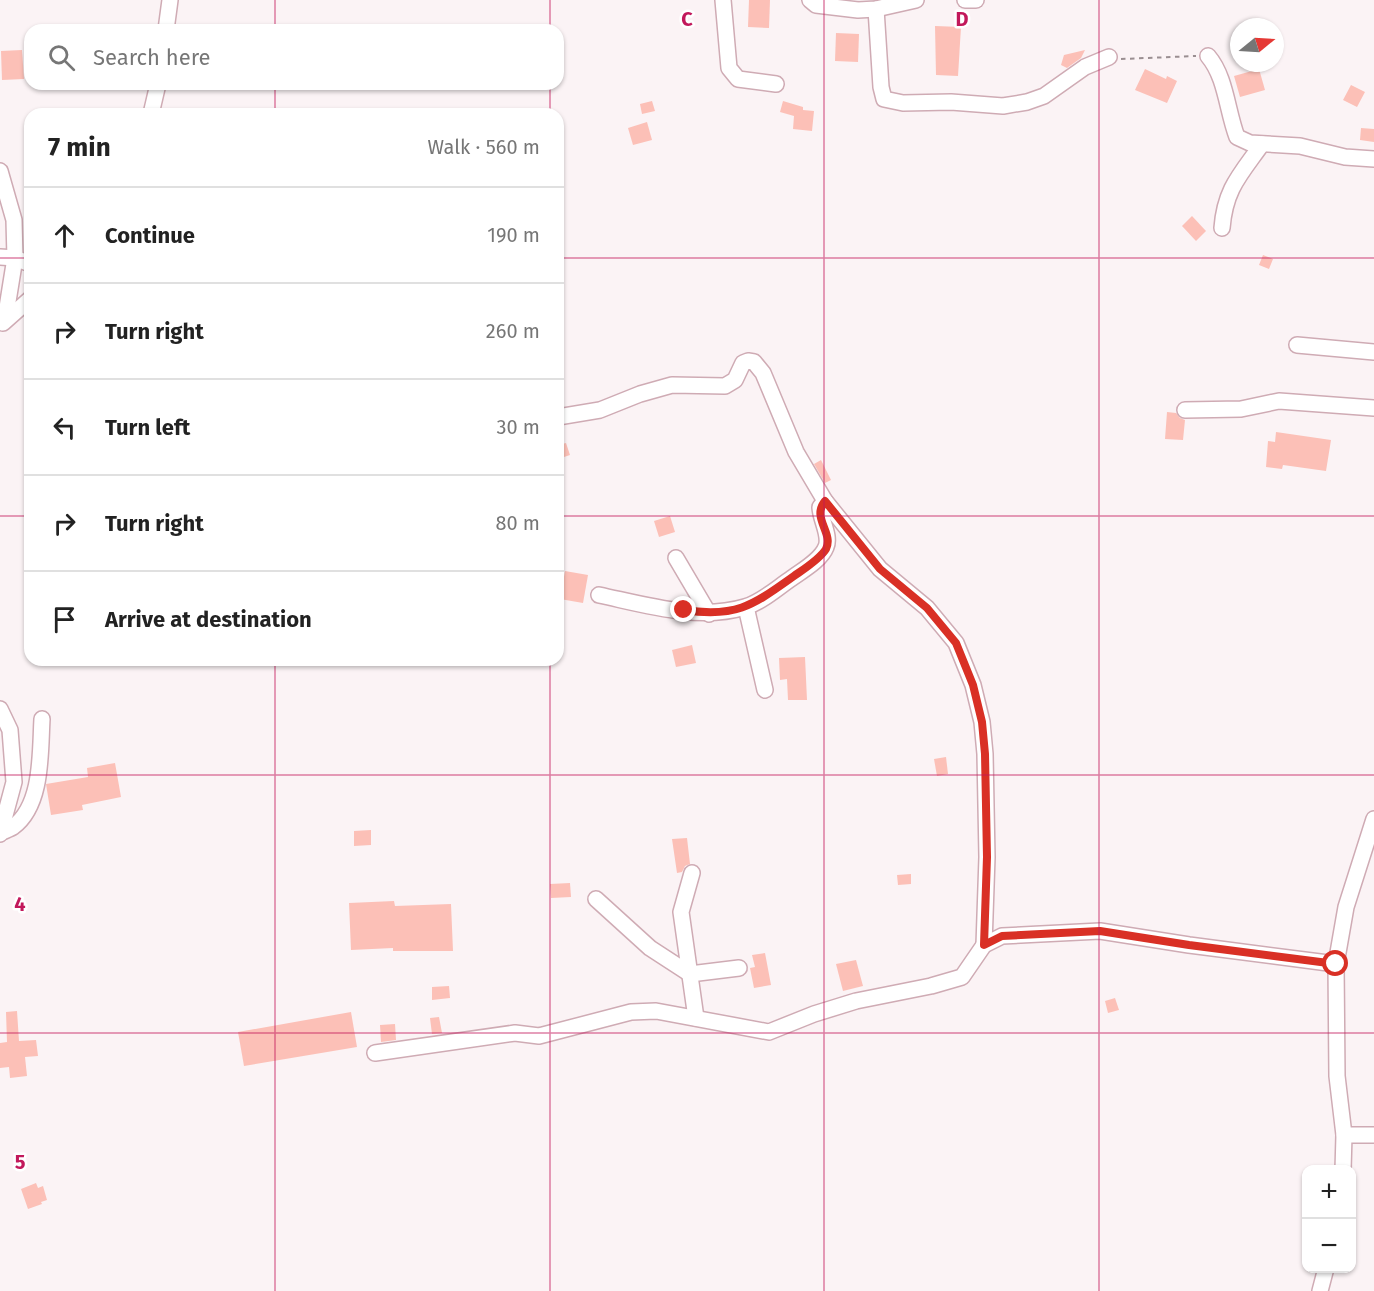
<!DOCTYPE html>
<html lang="en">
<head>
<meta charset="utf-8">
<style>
  :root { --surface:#fff; --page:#f6f6f6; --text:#222; --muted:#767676; --line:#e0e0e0 }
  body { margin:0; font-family:"Fira Sans",sans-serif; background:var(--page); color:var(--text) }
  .controls { position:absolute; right:18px; bottom:18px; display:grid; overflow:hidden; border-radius:12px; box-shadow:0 2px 4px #0004 }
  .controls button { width:54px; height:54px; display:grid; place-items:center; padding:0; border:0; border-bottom:2px solid var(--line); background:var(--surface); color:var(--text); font:30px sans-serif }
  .compass { position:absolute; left:1230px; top:18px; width:54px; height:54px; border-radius:50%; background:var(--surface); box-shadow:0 2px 4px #0004; rotate:72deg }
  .stop { position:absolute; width:18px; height:18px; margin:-14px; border:4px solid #d93025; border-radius:50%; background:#fff }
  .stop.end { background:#d93025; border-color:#fff; box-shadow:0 2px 6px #0008 }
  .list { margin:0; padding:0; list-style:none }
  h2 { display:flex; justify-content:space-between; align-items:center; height:78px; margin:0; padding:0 24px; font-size:26px }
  h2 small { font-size:20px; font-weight:400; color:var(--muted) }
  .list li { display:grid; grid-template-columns:39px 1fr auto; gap:18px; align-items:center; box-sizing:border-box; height:96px; padding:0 24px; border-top:2px solid var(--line) }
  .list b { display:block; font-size:22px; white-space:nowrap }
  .list em { font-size:20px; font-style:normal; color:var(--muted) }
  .icon { flex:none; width:33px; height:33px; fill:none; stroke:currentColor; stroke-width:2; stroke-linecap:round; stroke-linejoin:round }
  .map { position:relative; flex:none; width:1374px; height:1291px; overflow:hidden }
  .search { position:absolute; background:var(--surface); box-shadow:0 2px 4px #0004; left:24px; top:24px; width:540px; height:66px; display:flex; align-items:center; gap:15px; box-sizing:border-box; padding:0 21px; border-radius:18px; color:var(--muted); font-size:22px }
  .panel { position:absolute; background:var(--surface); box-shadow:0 2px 4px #0004; left:24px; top:108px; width:540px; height:558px; border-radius:18px }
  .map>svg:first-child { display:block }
  .building { fill:#fcc0b7 }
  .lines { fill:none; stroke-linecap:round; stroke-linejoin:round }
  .minor-casing { stroke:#cfabb4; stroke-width:18 }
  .path { stroke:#9a8e91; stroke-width:2; stroke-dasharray:4.5 4.5; stroke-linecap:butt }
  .minor { stroke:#fff; stroke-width:15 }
  .route { stroke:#d93025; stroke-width:8 }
  .grid { fill:none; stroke:#c2185b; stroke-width:1.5; stroke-opacity:0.55 }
  .grid-label { font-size:20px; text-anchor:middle; font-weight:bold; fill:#c2185b; stroke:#fff; stroke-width:5; stroke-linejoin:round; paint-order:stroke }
</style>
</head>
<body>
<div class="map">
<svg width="1374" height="1291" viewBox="0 0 1374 1291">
  <rect width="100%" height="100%" fill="#fbf3f5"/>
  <g class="building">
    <polygon points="749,0 770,0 769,28 748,27"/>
    <polygon points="935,26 961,27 958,76 936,75"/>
    <polygon points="836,33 859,34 858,62 835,61"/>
    <polygon points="22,50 24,79 2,80 1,51"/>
    <polygon points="1085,50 1081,58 1067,68 1061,65 1064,55"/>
    <polygon points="1145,69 1166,79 1167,76 1177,81 1167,103 1135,90"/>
    <polygon points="1259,69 1265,90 1240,97 1234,76"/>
    <polygon points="1351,85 1365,92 1357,107 1343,100"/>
    <polygon points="652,101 655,111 642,114 640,104"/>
    <polygon points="783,101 803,107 803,110 814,111 812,131 793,129 794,116 780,112"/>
    <polygon points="647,122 652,140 633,145 628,128"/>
    <polygon points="1361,128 1374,129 1374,142 1360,140"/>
    <polygon points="1192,216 1206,231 1196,241 1182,226"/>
    <polygon points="1263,255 1273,259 1269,269 1259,265"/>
    <polygon points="1167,412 1176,413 1180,418 1185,420 1183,440 1165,439"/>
    <polygon points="1276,432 1331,440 1326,471 1283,465 1282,469 1266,467 1268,441 1275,442"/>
    <polygon points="566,443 570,455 558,459 558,445"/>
    <polygon points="821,460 831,480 825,483 814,464"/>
    <polygon points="670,516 675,532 659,537 654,521"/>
    <polygon points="565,571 588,575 583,603 560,599"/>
    <polygon points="692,645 696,663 676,667 672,650"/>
    <polygon points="805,657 807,700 788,700 787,679 780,680 779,658"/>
    <polygon points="946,757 948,774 937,776 934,759"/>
    <polygon points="115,763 121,797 82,805 83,810 51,815 46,784 88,777 87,768"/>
    <polygon points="371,830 371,845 354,846 354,831"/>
    <polygon points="687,838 690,864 685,866 682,872 677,873 672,839"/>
    <polygon points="911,874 911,884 898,885 897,875"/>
    <polygon points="570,883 571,897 551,898 550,884"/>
    <polygon points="394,901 395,906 451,904 453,951 393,951 393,948 351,950 349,903"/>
    <polygon points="765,953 771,985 754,988 750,968 755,967 752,955"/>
    <polygon points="856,960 863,986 843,991 836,964"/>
    <polygon points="449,986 450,998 432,1000 432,987"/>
    <polygon points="1115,998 1119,1010 1108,1013 1105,1001"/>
    <polygon points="17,1011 19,1041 36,1040 38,1056 25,1057 27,1076 10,1078 9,1067 0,1068 0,1043 7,1042 6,1012"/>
    <polygon points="351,1012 357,1047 244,1066 238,1032"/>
    <polygon points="439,1017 442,1033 432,1034 430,1018"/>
    <polygon points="395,1024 396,1040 381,1042 380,1025"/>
    <polygon points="36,1183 38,1188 43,1186 47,1200 41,1202 42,1204 28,1209 21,1189"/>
  </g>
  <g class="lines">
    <g class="minor-casing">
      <g id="minor">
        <polyline points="723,0 729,68 738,79 776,84"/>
        <polyline points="810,0 816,5 858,10 876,9 916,0"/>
        <polyline points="965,0 976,0"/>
        <polyline points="876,9 881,87 884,99 903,103 951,102 1003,106 1027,102 1044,96 1085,67 1109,57"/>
        <polyline points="166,30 170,0"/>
        <path d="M1208,56C1226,77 1227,111 1237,137L1250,143L1300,146L1345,157L1374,159"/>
        <polyline points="151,114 158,84"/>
        <polyline points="0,171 14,220 15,258 5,320"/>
        <path d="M1222,228C1225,189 1240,175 1262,144"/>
        <polyline points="0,257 15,258 30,264"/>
        <polyline points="3,323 30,299"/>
        <polyline points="1297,345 1374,352"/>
        <polyline points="1185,410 1241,409 1279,401 1374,408"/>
        <polyline points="558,417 600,410 640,394 672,385 725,386 735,380 743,363 748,361 754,362 763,373 796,452 825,501 880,569 927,608 956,643 973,685 982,722 985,754 987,857 984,945"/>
        <polyline points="676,558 709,614"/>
        <path d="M599,595C646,605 698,621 745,607C762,602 777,588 792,578C803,570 821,560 826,547C831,536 820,519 820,507L825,501"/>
        <polyline points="746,607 765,690"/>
        <polyline points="0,709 10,730 14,782 0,834"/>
        <path d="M0,833C4,831 10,829 13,827C43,805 40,752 42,719"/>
        <polyline points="692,873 681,912 696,1018"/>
        <polyline points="596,899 650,948 690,974 739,968"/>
        <polyline points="375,1053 515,1033 539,1036 631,1012 656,1011 769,1032 814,1014 856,1001 931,986 962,977 984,945 1002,936 1100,931 1189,945 1336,964"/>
        <polyline points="1344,1135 1374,1135"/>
        <polyline points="1343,1170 1344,1135 1337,1076 1336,964 1346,907 1374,819"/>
        <polyline points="1320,1291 1326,1268"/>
      </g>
    </g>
    <polyline class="path" points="1121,59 1196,56"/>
    <use href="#minor" class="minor"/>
  </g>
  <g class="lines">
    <path class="route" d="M684,610C737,618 753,605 794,576C804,569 820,559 826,549C834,533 811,518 825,501L880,569L927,608L956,643L973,685L982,722L985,754L987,857L984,945L1002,936L1100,931L1189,945L1336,964"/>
  </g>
  <path class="grid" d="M275,0V30M550,0V30M824,0V1291M1099,0V1291M275,84V114M550,84V114M0,258H30M558,258H1374M0,516H30M558,516H1374M275,660V1291M550,660V1291M0,775H1374M0,1033H1374"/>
  <g class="grid-label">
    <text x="687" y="26">C</text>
    <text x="962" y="26">D</text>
    <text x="20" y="911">4</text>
    <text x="20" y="1169">5</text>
  </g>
</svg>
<div class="controls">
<button>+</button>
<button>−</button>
</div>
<svg class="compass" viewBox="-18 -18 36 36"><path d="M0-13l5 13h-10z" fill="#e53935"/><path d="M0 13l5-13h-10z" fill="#767676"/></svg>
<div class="stop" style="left:1336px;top:964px"></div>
<div class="stop end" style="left:684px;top:610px"></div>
<div class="search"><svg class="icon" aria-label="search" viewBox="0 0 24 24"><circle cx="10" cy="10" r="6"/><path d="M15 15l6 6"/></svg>Search here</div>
<section class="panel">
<h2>7 min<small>Walk · 560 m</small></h2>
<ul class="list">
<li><svg class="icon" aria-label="ahead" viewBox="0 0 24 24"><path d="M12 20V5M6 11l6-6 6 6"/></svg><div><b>Continue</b></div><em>190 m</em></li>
<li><svg class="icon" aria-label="right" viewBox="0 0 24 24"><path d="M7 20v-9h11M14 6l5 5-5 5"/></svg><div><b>Turn right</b></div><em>260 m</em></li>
<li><svg class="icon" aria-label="left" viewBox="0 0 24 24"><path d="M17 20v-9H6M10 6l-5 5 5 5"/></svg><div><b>Turn left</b></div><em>30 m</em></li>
<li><svg class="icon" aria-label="right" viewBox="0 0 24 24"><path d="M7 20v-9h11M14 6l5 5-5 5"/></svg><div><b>Turn right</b></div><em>80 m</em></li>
<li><svg class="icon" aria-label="arrive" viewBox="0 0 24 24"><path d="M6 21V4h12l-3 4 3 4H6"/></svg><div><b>Arrive at destination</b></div></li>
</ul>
</section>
</div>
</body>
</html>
